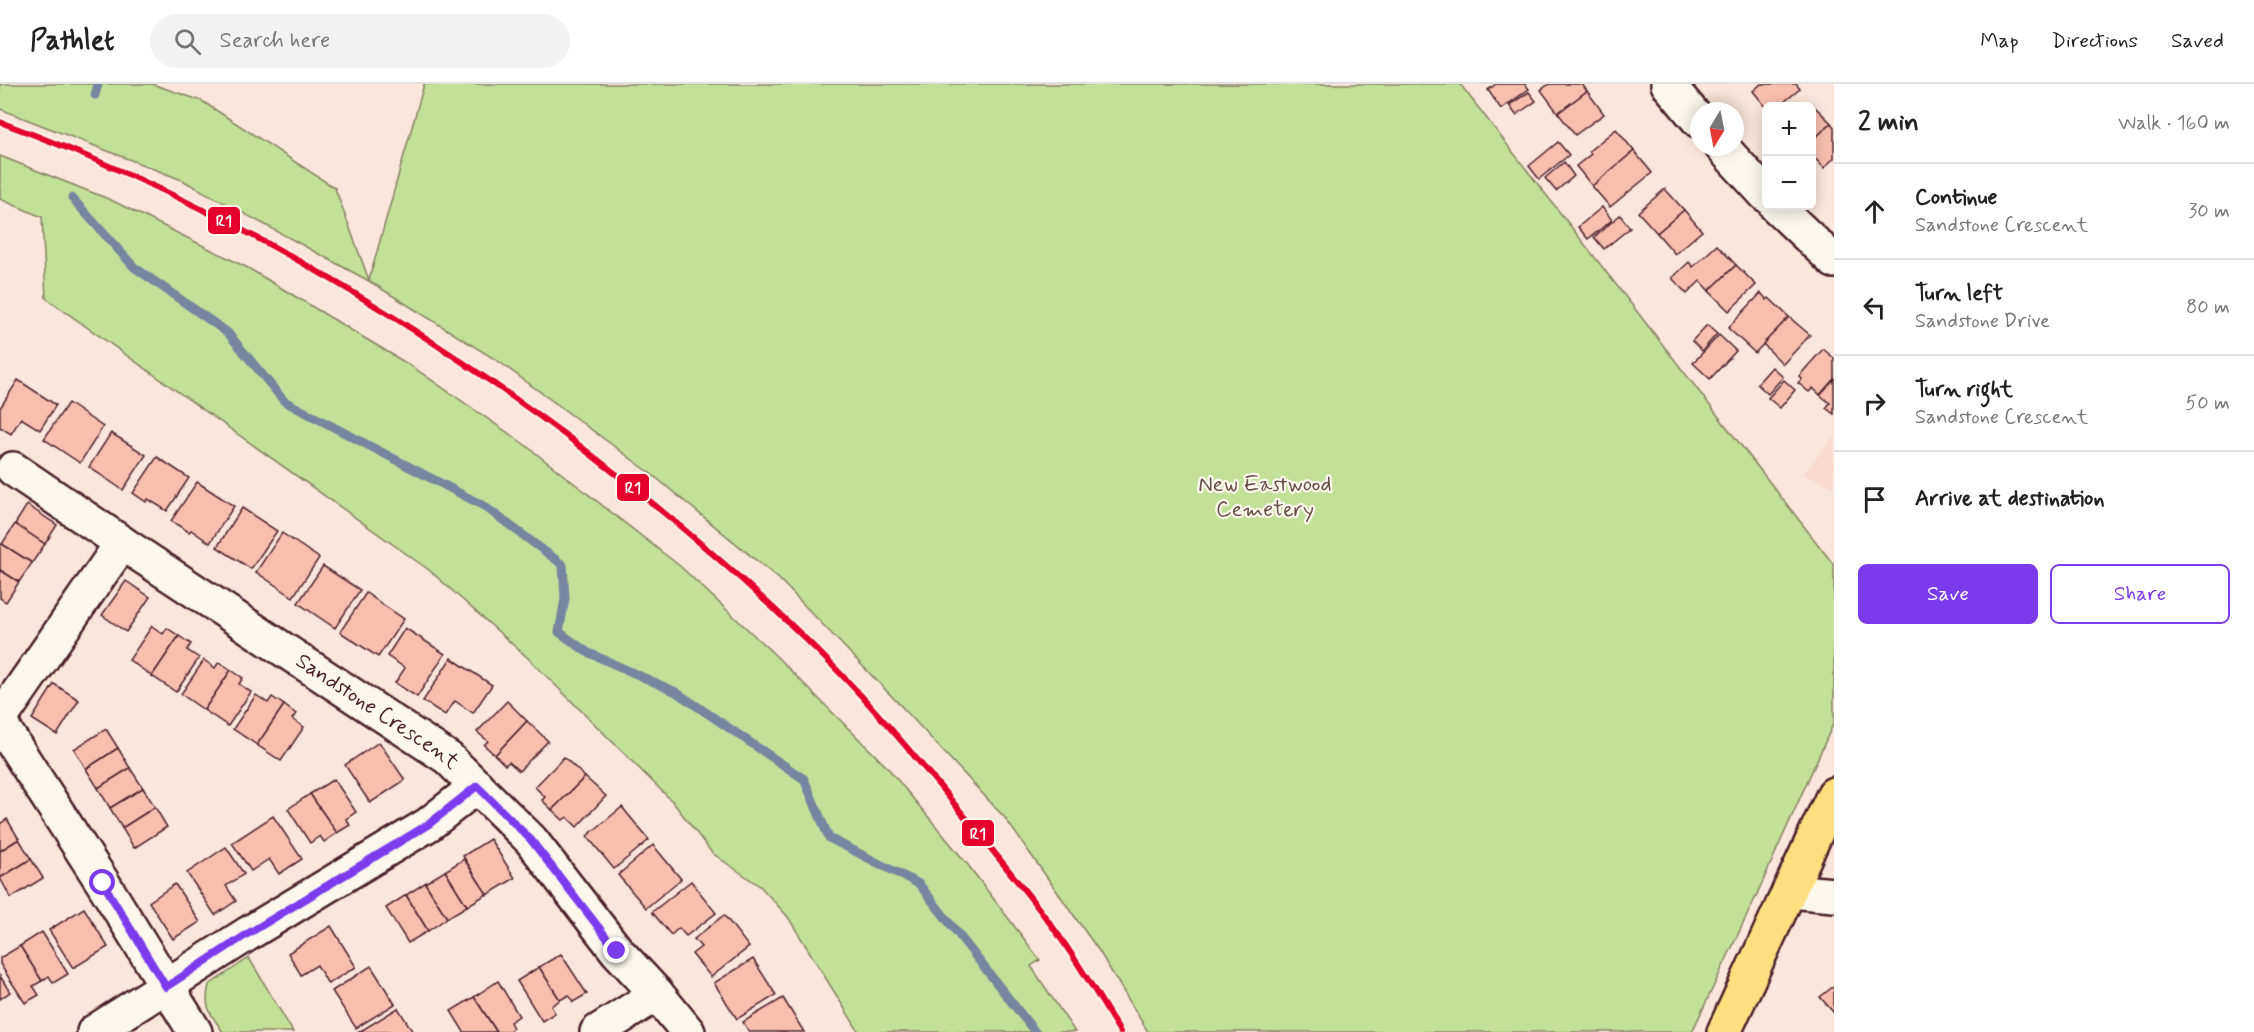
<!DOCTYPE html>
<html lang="en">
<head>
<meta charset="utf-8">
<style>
  :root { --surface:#fff; --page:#f2f2f2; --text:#222; --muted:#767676; --line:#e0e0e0; --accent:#7c3aed }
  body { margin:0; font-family:Mynerve,sans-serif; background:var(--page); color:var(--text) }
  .controls { position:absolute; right:18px; top:18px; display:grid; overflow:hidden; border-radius:9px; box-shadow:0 3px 15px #0003 }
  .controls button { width:54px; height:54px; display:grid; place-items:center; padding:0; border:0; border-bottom:2px solid var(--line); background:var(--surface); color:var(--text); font:30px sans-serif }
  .compass { position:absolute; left:1690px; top:18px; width:54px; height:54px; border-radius:50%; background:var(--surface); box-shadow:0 3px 15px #0003; rotate:190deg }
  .stop { position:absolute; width:18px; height:18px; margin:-14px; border:4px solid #7c3aed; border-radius:50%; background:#fff }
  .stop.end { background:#7c3aed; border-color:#fff; box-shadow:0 2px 6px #0008 }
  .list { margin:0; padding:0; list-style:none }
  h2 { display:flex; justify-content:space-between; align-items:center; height:78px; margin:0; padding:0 24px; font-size:26px }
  h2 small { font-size:20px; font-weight:400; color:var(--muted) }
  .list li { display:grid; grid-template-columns:39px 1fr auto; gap:18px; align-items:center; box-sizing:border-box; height:96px; padding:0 24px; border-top:2px solid var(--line) }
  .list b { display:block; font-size:22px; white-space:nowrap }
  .list p { margin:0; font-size:20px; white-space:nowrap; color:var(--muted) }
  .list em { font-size:20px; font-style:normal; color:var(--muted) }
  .actions { display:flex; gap:12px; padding:18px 24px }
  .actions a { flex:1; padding:14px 0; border:2px solid var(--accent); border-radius:9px; text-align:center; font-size:21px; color:var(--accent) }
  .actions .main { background:var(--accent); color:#fff }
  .icon { flex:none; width:33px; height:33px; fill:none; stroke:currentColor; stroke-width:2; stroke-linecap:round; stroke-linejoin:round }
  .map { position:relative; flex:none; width:1834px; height:948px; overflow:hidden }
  header { display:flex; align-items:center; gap:36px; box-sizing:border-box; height:84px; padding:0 30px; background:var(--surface); border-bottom:2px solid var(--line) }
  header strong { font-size:28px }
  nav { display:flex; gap:33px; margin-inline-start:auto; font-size:21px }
  .search { width:420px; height:54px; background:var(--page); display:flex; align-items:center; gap:15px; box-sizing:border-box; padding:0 21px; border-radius:33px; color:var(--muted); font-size:22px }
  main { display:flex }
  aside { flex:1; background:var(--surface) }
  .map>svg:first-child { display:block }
  .built { fill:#f9dacd }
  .green { fill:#c2e098; stroke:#868062; stroke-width:1.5 }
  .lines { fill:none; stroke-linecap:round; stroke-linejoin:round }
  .stream { stroke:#7486a1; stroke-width:9 }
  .building { fill:#f8bfaf; stroke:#4a1f2b; stroke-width:1.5 }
  .minor-casing { stroke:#4a1f2b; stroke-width:38 }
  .major-casing { stroke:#4a1f2b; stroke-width:38 }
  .minor { stroke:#fbf7ec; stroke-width:33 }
  .major { stroke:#fce080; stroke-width:33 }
  .rail-1-casing { stroke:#fbf7ec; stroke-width:10 }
  .rail-1 { stroke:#e4002b; stroke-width:6 }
  .route { stroke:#7c3aed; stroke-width:8 }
  .labels { text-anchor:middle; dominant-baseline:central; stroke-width:4.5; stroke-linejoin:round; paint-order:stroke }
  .park-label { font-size:22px; fill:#684f46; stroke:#fbf7ec }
  .street-label { font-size:22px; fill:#4a1f2b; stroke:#fbf7ec }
  .line-badge { stroke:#fbf7ec; stroke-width:2 }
  .badge-label { font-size:16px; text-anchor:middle; font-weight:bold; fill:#fff }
</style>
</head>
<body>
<header>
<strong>Pathlet</strong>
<div class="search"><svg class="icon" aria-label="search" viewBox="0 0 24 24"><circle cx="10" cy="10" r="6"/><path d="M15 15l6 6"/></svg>Search here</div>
<nav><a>Map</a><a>Directions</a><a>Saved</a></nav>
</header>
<main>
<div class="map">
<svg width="1834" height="948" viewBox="0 0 1834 948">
  <rect width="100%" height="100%" fill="#fae6da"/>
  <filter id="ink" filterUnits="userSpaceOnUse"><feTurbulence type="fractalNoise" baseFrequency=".0167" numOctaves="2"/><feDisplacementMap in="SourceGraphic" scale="12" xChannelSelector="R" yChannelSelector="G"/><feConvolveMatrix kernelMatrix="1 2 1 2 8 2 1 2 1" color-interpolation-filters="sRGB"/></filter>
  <g filter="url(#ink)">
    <polygon class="built" points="1834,352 1834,403 1803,390"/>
    <g class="green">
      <polygon points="0,0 152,0 202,17 335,104 369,196 424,0 1460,0 1834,481 1834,638 1758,808 1692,948 1148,948 1099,867 1005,734 903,624 779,495 649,388 501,279 369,197 182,96 0,25"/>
      <polygon points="0,72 111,116 248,184 411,282 524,360 681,483 775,571 887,683 968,781 1040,876 1031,882 1075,948 859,948 788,833 761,803 712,769 672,717 529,575 429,486 46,214 42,133 0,115"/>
      <path d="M249,874L293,948H223C211,930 203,924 209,901Z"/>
    </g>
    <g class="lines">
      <g class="stream">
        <polyline points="95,11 98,0"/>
        <polyline points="72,114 134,183 228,249 284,317 484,422 563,481 565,515 559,548 587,568 676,608 804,695 829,754 919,800 1035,948"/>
      </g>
    </g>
    <g class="building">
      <polygon points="1496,0 1525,0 1529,5 1501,25 1488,6"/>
      <polygon points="1549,0 1582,0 1587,7 1558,29 1541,6"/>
      <polygon points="1761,0 1796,0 1800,5 1779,22 1766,23 1753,7"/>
      <polygon points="1587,7 1604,30 1575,51 1558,29"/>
      <polygon points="1529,8 1536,17 1516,31 1509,21"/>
      <polygon points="1811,19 1831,39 1812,57 1812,22 1808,22"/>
      <polygon points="1831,39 1834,43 1834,74 1824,84 1812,71 1812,57"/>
      <polygon points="1616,45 1634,67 1592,102 1576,82 1591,70 1589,67"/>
      <polygon points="1558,58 1569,71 1539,95 1529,82"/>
      <polygon points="1634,67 1652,89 1610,123 1592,102"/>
      <polygon points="1564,78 1574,92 1556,107 1545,94"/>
      <polygon points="1665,105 1684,126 1657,149 1638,128"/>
      <polygon points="1602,123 1612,136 1588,155 1578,143"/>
      <polygon points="1684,126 1702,147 1675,170 1657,149"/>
      <polygon points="1620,131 1630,144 1604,165 1594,153"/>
      <polygon points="1717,161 1736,181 1709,207 1700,197 1687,210 1672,194 1689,178 1693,183"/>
      <polygon points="1736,181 1756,201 1729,227 1709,207"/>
      <polygon points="1761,209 1767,216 1769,214 1789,233 1755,269 1728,244"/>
      <polygon points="1789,233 1810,251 1783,280 1763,260"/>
      <polygon points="1707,241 1717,250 1702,267 1692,257"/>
      <polygon points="1719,251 1736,267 1710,295 1693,279"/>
      <polygon points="1823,265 1834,274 1834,295 1820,311 1813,304 1809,308 1798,299 1802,295 1799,292"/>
      <polygon points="1772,283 1783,293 1768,310 1757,300"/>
      <polygon points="1834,295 1834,330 1826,324 1830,319 1820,311"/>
      <polygon points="18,296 56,321 40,346 21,334 11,350 0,343 0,324"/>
      <polygon points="1784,296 1795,306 1780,324 1768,314"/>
      <polygon points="68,319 103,343 80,379 44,355"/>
      <polygon points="111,349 146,371 123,406 89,383"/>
      <polygon points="157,373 189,394 167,427 148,415 146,418 133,409"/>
      <polygon points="197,398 234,422 210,459 191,446 189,448 171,437"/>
      <polygon points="27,421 57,441 45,460 15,440"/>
      <polygon points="242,424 277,447 251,485 217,463"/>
      <polygon points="15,440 45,460 32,479 2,460"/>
      <polygon points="282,449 319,474 293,513 256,488"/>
      <polygon points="2,460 32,479 19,498 0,486 0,462"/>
      <polygon points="323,482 360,506 335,544 298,519"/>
      <polygon points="0,486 19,498 6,518 0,514"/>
      <polygon points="126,497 150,513 126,548 102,531"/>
      <polygon points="366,509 404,535 378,573 340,548"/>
      <polygon points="152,542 163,550 167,544 179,552 152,592 129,576"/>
      <polygon points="405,544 445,570 417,613 395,599 405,584 387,572"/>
      <polygon points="179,552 191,560 187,566 199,574 176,608 152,592"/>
      <polygon points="451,574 492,601 473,629 455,617 445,631 423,617"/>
      <polygon points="204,576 215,584 219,578 231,586 204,626 181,610"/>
      <polygon points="231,586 243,594 239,600 251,608 228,642 204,626"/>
      <polygon points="54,600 79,616 57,651 32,635"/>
      <polygon points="256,611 268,619 272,613 284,621 257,661 233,645"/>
      <polygon points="507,617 527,637 495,671 484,661 488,657 477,648"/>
      <polygon points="284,621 296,630 292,635 304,643 281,677 257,661"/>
      <polygon points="527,637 548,657 519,687 509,678 505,681 495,671"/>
      <polygon points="106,645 118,664 86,685 74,665"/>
      <polygon points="379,658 405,696 370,719 345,681"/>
      <polygon points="118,664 130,684 98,704 86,685"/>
      <polygon points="564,673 585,693 552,726 542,716 545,713 535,703"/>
      <polygon points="130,684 143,704 110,724 98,704"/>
      <polygon points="585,693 606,712 577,743 567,733 563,736 552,726"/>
      <polygon points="334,695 356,728 346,735 350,741 337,749 310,710"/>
      <polygon points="143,704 155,723 122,744 110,724"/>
      <polygon points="310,710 337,749 324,758 320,752 310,759 288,725"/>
      <polygon points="155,723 167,743 134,764 122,744"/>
      <polygon points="622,723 649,756 614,785 587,752"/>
      <polygon points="273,732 302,775 279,790 269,775 251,787 232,759"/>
      <polygon points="7,735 19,755 0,767 0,740"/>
      <polygon points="19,755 31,775 0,794 0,767"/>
      <polygon points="490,755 515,794 487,811 463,772"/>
      <polygon points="653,761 681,795 646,824 618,791"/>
      <polygon points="226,763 244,790 226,802 236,817 215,831 187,789"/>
      <polygon points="31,775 43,794 11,814 0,794"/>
      <polygon points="464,775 487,810 467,822 445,787"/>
      <polygon points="445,787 467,822 447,834 425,799"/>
      <polygon points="691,797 716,829 686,852 679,844 671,851 652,828"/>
      <polygon points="425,799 447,834 428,847 406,811"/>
      <polygon points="175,800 200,838 173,855 149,818"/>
      <polygon points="406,811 428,847 408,859 386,824"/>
      <polygon points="84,824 108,863 73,884 49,846"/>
      <polygon points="724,831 749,863 711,893 692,870 701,863 694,855"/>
      <polygon points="331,842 356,883 328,900 317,881 301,891 288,869"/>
      <polygon points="42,848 68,890 53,899 49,892 42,897 20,862"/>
      <polygon points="20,862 42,897 33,902 39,911 25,919 0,880 0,874"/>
      <polygon points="561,870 587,910 573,918 569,911 560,916 539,883"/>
      <polygon points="753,875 776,911 737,935 714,899"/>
      <polygon points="371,882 395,920 356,944 332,907"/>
      <polygon points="539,883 560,916 551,922 555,929 542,937 517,897"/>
      <polygon points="0,892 10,908 0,915"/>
      <polygon points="498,897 519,932 510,938 513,944 507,948 497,948 474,913"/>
      <polygon points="1834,902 1834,929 1820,913"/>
      <polygon points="474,913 496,947 497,948 464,948 451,927"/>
      <polygon points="783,914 804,948 749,948 743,938"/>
      <polygon points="398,924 413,948 359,948"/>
    </g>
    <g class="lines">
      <g class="minor-casing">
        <g id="minor">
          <polyline points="1668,0 1699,37"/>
          <polyline points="1722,63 1766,111"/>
          <polyline points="1776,122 1834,177"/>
          <polyline points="13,385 122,459"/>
          <path id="s1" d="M0,635L122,459L448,674L531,756L617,867L657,910L688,948"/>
          <polyline points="0,639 103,799 195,948"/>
          <polyline points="1789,807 1834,811"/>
          <polyline points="94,948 249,849 429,740 477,702"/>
          <polyline points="597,948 657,910"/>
        </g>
      </g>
      <g class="major-casing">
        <polyline id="major" points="1724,948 1834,710"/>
      </g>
      <use href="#minor" class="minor"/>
      <use href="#major" class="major"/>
      <g class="rail-1-casing">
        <path id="rail-1" d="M0,38C205,113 397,225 572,356C664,426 753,501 834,583C882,632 926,685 970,739C998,773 1026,807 1052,842C1077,876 1099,913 1120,948"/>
      </g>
      <use href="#rail-1" class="rail-1"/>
    </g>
  </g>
  <g class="lines" filter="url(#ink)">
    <polyline class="route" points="103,799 166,903 249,849 429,740 477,702 531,756 617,867"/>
  </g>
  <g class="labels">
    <g class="park-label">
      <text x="1265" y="401">New Eastwood<tspan x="1265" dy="25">Cemetery</tspan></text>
    </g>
    <g class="street-label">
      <text stroke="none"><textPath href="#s1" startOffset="520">Sandstone Crescent</textPath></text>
    </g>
  </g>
  <g class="line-badge">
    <rect x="207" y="122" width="34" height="29" rx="6" fill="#e4002b"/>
    <rect x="616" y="389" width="34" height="29" rx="6" fill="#e4002b"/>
    <rect x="961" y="735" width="34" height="28" rx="6" fill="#e4002b"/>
  </g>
  <g class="badge-label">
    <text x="224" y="142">R1</text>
    <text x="633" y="409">R1</text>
    <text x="978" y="755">R1</text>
  </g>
</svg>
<div class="controls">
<button>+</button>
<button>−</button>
</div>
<svg class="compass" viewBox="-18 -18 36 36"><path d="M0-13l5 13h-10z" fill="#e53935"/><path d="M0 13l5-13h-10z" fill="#767676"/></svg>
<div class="stop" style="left:103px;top:799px"></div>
<div class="stop end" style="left:617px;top:867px"></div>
</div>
<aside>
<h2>2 min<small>Walk · 160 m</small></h2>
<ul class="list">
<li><svg class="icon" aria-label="ahead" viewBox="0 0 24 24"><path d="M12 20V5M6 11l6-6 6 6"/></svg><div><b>Continue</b><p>Sandstone Crescent</p></div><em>30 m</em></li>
<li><svg class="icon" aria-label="left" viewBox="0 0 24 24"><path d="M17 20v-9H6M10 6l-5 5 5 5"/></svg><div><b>Turn left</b><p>Sandstone Drive</p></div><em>80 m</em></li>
<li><svg class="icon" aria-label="right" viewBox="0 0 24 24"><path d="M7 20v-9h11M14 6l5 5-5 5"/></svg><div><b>Turn right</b><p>Sandstone Crescent</p></div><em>50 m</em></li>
<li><svg class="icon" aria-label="arrive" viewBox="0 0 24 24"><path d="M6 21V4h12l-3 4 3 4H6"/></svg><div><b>Arrive at destination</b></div></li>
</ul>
<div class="actions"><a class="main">Save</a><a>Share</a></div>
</aside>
</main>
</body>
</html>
